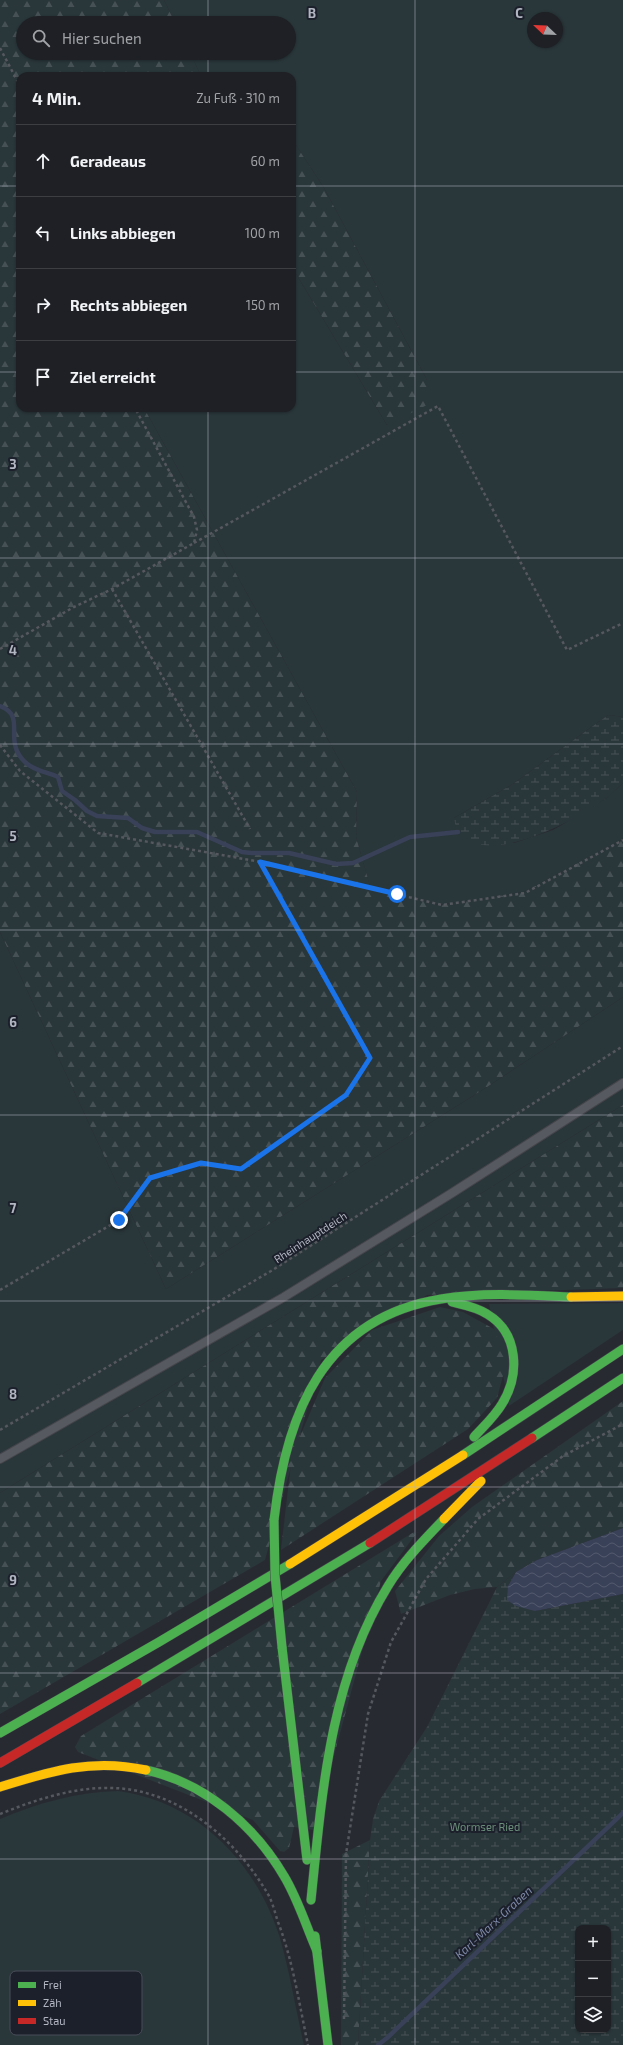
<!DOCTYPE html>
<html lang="de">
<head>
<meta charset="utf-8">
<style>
  :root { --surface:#1e2025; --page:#2b2d32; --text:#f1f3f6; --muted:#a1a3a7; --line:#3c3e42 }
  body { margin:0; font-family:"Exo 2",sans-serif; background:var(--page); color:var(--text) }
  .controls { position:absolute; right:12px; bottom:12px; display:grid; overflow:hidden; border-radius:8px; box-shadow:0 1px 3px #0004 }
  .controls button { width:36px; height:36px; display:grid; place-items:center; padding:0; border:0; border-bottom:1px solid var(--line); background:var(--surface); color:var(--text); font:20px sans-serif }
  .compass { position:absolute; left:527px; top:12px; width:36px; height:36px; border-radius:50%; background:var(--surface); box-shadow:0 1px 3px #0004; rotate:293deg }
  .stop { position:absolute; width:12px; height:12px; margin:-9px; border:3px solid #1a73e8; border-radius:50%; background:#fff }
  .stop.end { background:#1a73e8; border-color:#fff; box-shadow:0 1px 4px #0008 }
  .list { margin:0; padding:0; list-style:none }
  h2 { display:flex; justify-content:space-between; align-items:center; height:52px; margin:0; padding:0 16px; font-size:17px }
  h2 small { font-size:13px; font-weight:400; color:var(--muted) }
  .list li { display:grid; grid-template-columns:26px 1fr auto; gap:12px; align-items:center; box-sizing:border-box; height:72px; padding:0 16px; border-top:1px solid var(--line) }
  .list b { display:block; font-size:15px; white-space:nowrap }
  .list em { font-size:13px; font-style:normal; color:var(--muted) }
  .icon { flex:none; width:22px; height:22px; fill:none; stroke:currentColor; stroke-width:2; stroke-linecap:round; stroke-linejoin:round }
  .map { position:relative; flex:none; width:623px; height:2045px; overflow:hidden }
  .search { position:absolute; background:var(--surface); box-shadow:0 1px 3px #0004; left:16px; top:16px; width:280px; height:44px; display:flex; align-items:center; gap:10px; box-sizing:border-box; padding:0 14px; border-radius:22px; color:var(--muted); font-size:15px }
  .panel { position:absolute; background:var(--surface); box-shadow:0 1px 3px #0004; left:16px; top:72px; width:280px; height:340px; border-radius:12px }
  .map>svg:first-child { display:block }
  .green { fill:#29363a; fill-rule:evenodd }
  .forest { fill:url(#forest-firs) }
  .wetland { fill:url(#wetland-marsh); fill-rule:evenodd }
  .water { fill:url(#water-waves) }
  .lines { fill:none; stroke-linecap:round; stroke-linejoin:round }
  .stream { stroke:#394158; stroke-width:4.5 }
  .lane-casing { stroke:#44454b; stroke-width:10 }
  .fast-casing { stroke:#44464d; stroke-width:10 }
  .slow-casing { stroke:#44464d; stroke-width:10 }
  .jam-casing { stroke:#44464d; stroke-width:10 }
  .path { stroke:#55585e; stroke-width:2.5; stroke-dasharray:3 3; stroke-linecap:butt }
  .lane { stroke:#575960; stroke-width:8 }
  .fast { stroke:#4caf50; stroke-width:9 }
  .slow { stroke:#ffc107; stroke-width:9 }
  .jam { stroke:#c62828; stroke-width:9 }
  .fast-bridge-casing { stroke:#44464d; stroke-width:10; stroke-linecap:butt }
  .fast-bridge { stroke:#4caf50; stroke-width:9 }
  .route { stroke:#1a73e8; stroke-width:5 }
  .grid { fill:none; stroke:#b2b5c2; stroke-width:1; stroke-opacity:0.55 }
  .labels { text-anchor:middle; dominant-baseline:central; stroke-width:4; stroke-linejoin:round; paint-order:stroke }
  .street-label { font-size:11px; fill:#b2b5c2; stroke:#1c202b }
  .park-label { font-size:11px; fill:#6c907b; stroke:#1c202b }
  .water-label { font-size:12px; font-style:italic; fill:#7d88a7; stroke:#1c202b }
  .key { fill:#1c202b; stroke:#494d58; stroke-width:1 }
  .key-label { font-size:11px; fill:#b2b5c2 }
  .grid-label { font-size:13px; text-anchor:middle; font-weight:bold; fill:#b2b5c2; stroke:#1c202b; stroke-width:4; stroke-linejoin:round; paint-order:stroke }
</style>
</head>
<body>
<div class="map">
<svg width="623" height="2045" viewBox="0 0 623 2045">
  <defs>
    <pattern id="forest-firs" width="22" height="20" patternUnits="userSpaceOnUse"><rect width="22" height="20" fill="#29363a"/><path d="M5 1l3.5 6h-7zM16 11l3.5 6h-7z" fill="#465155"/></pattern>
    <pattern id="wetland-marsh" width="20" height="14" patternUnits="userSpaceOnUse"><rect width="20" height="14" fill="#29363a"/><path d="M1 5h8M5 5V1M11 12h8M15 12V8" fill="none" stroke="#465155"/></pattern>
    <pattern id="water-waves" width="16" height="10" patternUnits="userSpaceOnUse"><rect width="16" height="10" fill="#394158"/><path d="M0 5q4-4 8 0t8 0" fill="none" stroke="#535a6e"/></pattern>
  </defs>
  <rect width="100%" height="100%" fill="#282a31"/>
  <g class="green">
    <path d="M164,0H623V717L608,715L513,784L454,818L514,843L553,830L605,799L623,783V839L524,892L439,905L370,887L356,837L357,792L144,408H292V267L387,425L427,380L324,188L292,139V76H201L190,53H289V23H175ZM533,18H557V42H533Z"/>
    <polygon points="0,932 166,1289 487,1087 623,997 623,1105 0,1493"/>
    <polygon points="623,1303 623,1330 509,1406 489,1304"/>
    <path d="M118,1791C197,1801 257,1863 280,1938C290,1973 296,2010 304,2045H0V1819C38,1803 76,1792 118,1791Z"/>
  </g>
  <g class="forest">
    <polygon points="0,0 164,0 175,23 23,23 23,53 190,53 201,76 20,76 20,408 144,408 357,792 356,837 370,886 439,905 524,892 623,839 623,997 487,1087 166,1289 0,932"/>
    <polygon points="292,139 324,188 427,380 430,392 427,405 387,425 292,267"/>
    <polygon points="623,1105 623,1288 427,1295 321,1360 265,1560 0,1714 0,1493"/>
    <polygon points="440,1307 463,1312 494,1329 507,1361 497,1398 468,1429 281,1550 292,1455 325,1378 372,1330"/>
    <polygon points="623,1401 623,1528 537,1560 516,1572 497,1587 475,1589 450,1595 401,1614 395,1591 439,1536 472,1507"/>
    <polygon points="414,1532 416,1534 381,1581 314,1830 294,1827 289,1848 284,1852 280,1851 253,1820 78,1752 75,1747 81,1736"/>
    <polygon points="370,1840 358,2045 341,2045 342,1854"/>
  </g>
  <g class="wetland">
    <path d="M608,715L623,717V783C617,788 611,795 605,799C576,820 487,869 458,832C456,829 455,822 454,818L513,784Z"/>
    <path d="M516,1572L508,1586L535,1611L623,1594V2045H358L370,1840L373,1819L379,1801L427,1727L497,1587ZM578,1928H608V2030H578Z"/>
  </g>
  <polygon class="water" points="623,1528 623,1594 535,1611 516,1606 507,1600 508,1586 516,1572 537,1560"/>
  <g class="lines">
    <g class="stream">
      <path d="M0,706C28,716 1,741 26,763C35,771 47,772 58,777L62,791L75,800L87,811L97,816L128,818L142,828L155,832H197L242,852L251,853H289L336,864L353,863L410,837L458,832"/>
      <polyline points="378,2045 387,2038 623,1813"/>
    </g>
    <g class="lane-casing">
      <polyline id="lane" points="0,1459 284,1297 452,1193 623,1083"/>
    </g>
    <g class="fast-casing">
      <g id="fast">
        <path d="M452,1302C464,1305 477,1307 487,1314C519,1333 520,1375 502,1404C495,1416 484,1426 474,1437"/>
        <polyline points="532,1438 623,1378"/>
        <polyline points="463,1455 623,1349"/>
        <path d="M274,1520C286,1414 323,1318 441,1299C484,1292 528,1295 571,1297"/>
        <polyline points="282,1647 307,1860"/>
        <polyline points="137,1683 370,1543"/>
        <polyline points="0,1733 159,1642 290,1564"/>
        <path d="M146,1770C205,1783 254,1825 284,1876C298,1899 306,1926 317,1951"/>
        <path d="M311,1900C322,1793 330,1680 388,1586C403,1561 424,1540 444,1519"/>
        <polyline points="315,1936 328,2045"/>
      </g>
    </g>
    <g class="slow-casing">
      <g id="slow">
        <polyline points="571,1297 623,1296"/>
        <polyline points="444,1519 481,1481"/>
        <polyline points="290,1564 463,1455"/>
        <path d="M0,1787C51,1771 92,1758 146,1770"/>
      </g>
    </g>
    <g class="jam-casing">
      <g id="jam">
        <polyline points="370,1543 532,1438"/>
        <polyline points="0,1763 137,1683"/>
      </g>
    </g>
    <g class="path">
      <polyline points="0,48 20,86"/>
      <polyline points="194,543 438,406 567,650 623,623"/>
      <polyline points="112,589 250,829"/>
      <polyline points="0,649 74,607 112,589 194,543 197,530 194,517 135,408"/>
      <polyline points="0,745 20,771 98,833 261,862 442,905 525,893 623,840"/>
      <polyline points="0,1290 119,1220 150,1178 201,1163 241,1169 346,1095 370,1058 261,862"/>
      <polyline points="0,1430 271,1271 623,1046"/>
      <path d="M0,1814C35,1800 73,1787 111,1788C179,1789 237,1840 269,1896C273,1904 275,1913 278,1922C293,1961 299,2003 308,2045"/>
      <polyline points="344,2019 346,1854 368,1714 391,1642 426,1579 478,1519 563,1456 623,1424"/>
    </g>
    <use href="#lane" class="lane"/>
    <use href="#fast" class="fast"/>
    <use href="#slow" class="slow"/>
    <use href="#jam" class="jam"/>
    <g class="fast-bridge-casing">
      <polyline id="fast-bridge" points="274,1520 275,1575 282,1647"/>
    </g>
    <use href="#fast-bridge" class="fast-bridge"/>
  </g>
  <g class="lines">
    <polyline class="route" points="119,1220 150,1178 201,1163 241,1169 346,1095 370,1058 260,862 397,894"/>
  </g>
  <path class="grid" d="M208,0V23M415,0V2045M208,53V76M0,186H20M292,186H623M0,372H20M292,372H623M208,408V2045M0,558H623M0,744H623M0,930H623M0,1115H623M0,1301H623M0,1487H623M0,1673H623M0,1859H623"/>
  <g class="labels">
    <g class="street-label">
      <text transform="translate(310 1237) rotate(-33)">Rheinhauptdeich</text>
    </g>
    <g class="park-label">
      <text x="485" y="1826">Wormser Ried</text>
    </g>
    <g class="water-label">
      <text transform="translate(493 1922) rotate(-43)">Karl-Marx-Graben</text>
    </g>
  </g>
  <rect x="10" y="1971" width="132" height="64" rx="6" class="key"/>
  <rect x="18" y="1982" width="18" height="6" fill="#4caf50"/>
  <rect x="18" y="2000" width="18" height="6" fill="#ffc107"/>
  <rect x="18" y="2018" width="18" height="6" fill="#c62828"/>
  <g class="key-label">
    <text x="43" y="1989">Frei</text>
    <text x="43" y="2007">Zäh</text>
    <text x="43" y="2025">Stau</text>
  </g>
  <g class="grid-label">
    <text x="312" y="18">B</text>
    <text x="519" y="18">C</text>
    <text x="13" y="469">3</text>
    <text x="13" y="655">4</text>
    <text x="13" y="841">5</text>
    <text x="13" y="1027">6</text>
    <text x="13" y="1213">7</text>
    <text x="13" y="1399">8</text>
    <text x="13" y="1585">9</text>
  </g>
</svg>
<div class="controls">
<button>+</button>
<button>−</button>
<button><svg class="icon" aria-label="layers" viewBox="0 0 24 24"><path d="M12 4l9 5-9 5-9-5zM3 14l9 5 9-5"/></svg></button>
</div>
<svg class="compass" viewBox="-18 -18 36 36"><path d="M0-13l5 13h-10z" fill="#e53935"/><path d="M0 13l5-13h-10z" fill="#a1a3a7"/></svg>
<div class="stop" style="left:397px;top:894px"></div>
<div class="stop end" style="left:119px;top:1220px"></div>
<div class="search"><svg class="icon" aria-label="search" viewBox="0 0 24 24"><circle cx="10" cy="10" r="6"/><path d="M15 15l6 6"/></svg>Hier suchen</div>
<section class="panel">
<h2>4 Min.<small>Zu Fuß · 310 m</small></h2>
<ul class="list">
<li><svg class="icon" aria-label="ahead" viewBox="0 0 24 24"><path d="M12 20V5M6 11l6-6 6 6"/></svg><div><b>Geradeaus</b></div><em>60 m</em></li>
<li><svg class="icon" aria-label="left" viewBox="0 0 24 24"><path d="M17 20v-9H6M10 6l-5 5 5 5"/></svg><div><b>Links abbiegen</b></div><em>100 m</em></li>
<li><svg class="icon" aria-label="right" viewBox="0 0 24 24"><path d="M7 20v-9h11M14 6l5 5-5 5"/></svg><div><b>Rechts abbiegen</b></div><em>150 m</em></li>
<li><svg class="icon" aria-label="arrive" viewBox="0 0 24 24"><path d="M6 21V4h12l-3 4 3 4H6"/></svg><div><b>Ziel erreicht</b></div></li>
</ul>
</section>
</div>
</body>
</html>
